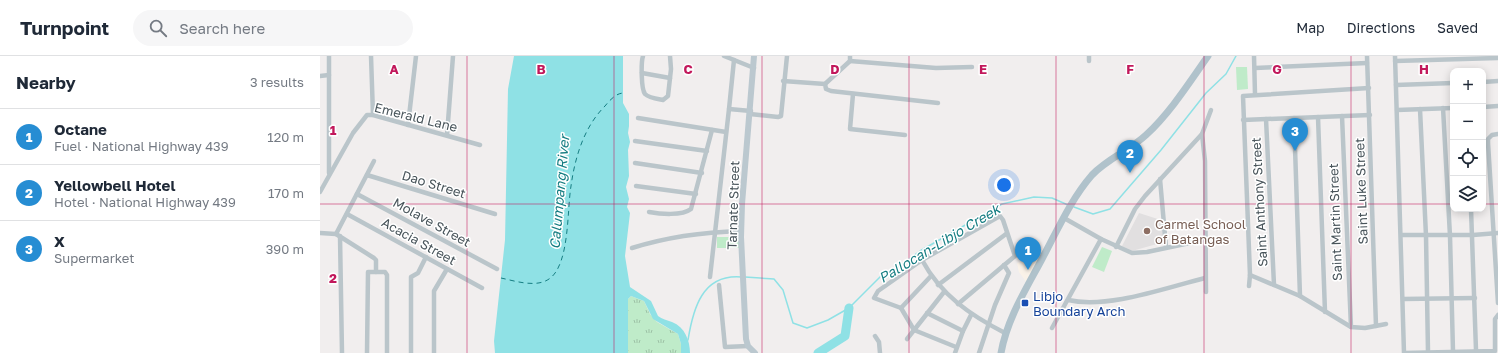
<!DOCTYPE html>
<html lang="en">
<head>
<meta charset="utf-8">
<style>
  :root { --surface:#fff; --page:#f6f6f7; --text:#1f2937; --muted:#747a83; --line:#e0e1e3; --accent:#268dd3 }
  body { margin:0; font-family:"Golos Text",sans-serif; background:var(--page); color:var(--text) }
  .controls { position:absolute; right:12px; top:12px; display:grid; overflow:hidden; border-radius:8px; box-shadow:0 2px 10px #0003 }
  .controls button { width:36px; height:36px; display:grid; place-items:center; padding:0; border:0; border-bottom:1px solid var(--line); background:var(--surface); color:var(--text); font:20px sans-serif }
  .you { position:absolute; left:684px; top:129px; width:14px; height:14px; margin:-10px; border:3px solid #fff; border-radius:50%; background:#1a73e8; box-shadow:0 0 0 6px #1a73e833 }
  .badge { display:grid; place-items:center; width:26px; height:26px; border-radius:50%; background:var(--accent); color:#fff; font-size:13px; font-weight:700 }
  .pin { position:absolute; translate:-50% -33px; filter:drop-shadow(0 1px 2px #0008) }
  .pin::after { content:''; position:absolute; top:21px; width:14px; height:12px; background:inherit; clip-path:polygon(0 0,100% 0,50% 100%) }
  .list { margin:0; padding:0; list-style:none }
  h2 { display:flex; justify-content:space-between; align-items:center; height:52px; margin:0; padding:0 16px; font-size:17px }
  h2 small { font-size:13px; font-weight:400; color:var(--muted) }
  .list li { display:grid; grid-template-columns:26px 1fr auto; gap:12px; align-items:center; box-sizing:border-box; height:56px; padding:0 16px; border-top:1px solid var(--line) }
  .list b { display:block; font-size:15px; white-space:nowrap }
  .list p { margin:0; font-size:13px; white-space:nowrap; color:var(--muted) }
  .list em { font-size:13px; font-style:normal; color:var(--muted) }
  .icon { flex:none; width:22px; height:22px; fill:none; stroke:currentColor; stroke-width:2; stroke-linecap:round; stroke-linejoin:round }
  .map { position:relative; flex:none; width:1178px; height:297px; overflow:hidden }
  header { display:flex; align-items:center; gap:24px; box-sizing:border-box; height:56px; padding:0 20px; background:var(--surface); border-bottom:1px solid var(--line) }
  header strong { font-size:19px }
  nav { display:flex; gap:22px; margin-inline-start:auto; font-size:14px }
  .search { width:280px; height:36px; background:var(--page); display:flex; align-items:center; gap:10px; box-sizing:border-box; padding:0 14px; border-radius:22px; color:var(--muted); font-size:15px }
  main { display:flex }
  aside { flex:1; background:var(--surface) }
  .map>svg:first-child { display:block }
  .commercial { fill:#faf2e8 }
  .education { fill:#e1dfe0 }
  .grass { fill:url(#grass-tufts) }
  .park { fill:#bfebc9 }
  .water { fill:#8fe1e5 }
  .lines { fill:none; stroke-linecap:round; stroke-linejoin:round }
  .stream { stroke:#8fe1e5; stroke-width:1.5 }
  .river { stroke:#8fe1e5; stroke-width:9 }
  .ferry { stroke:#157d82; stroke-width:1; stroke-dasharray:5 4; stroke-linecap:butt }
  .street { stroke:#bac5ca; stroke-width:4.5 }
  .secondary { stroke:#bbc8cf; stroke-width:6 }
  .primary { stroke:#b0c2cb; stroke-width:7 }
  .grid { fill:none; stroke:#c2185b; stroke-width:1; stroke-opacity:0.55 }
  .education-dot { fill:#8d6e63; stroke:#fff; stroke-width:1.5 }
  .transit-dot { fill:#1a4fb4; stroke:#fff; stroke-width:1.5 }
  .labels { text-anchor:middle; dominant-baseline:central; stroke-width:3; stroke-linejoin:round; paint-order:stroke }
  .street-label { font-size:13px; fill:#48545a; stroke:#fff }
  .education-label { font-size:13px; fill:#785e54; stroke:#fff; text-anchor:start }
  .transit-label { font-size:13px; fill:#164399; stroke:#fff; text-anchor:start }
  .water-label { font-size:14px; font-style:italic; fill:#157d82; stroke:#fff }
  .grid-label { font-size:13px; text-anchor:middle; font-weight:bold; fill:#c2185b; stroke:#fff; stroke-width:3; stroke-linejoin:round; paint-order:stroke }
</style>
</head>
<body>
<header>
<strong>Turnpoint</strong>
<div class="search"><svg class="icon" aria-label="search" viewBox="0 0 24 24"><circle cx="10" cy="10" r="6"/><path d="M15 15l6 6"/></svg>Search here</div>
<nav><a>Map</a><a>Directions</a><a>Saved</a></nav>
</header>
<main>
<aside>
<h2>Nearby<small>3 results</small></h2>
<ul class="list">
<li><span class="badge">1</span><div><b>Octane</b><p>Fuel · National Highway 439</p></div><em>120 m</em></li>
<li><span class="badge">2</span><div><b>Yellowbell Hotel</b><p>Hotel · National Highway 439</p></div><em>170 m</em></li>
<li><span class="badge">3</span><div><b>X</b><p>Supermarket</p></div><em>390 m</em></li>
</ul>
</aside>
<div class="map">
<svg width="1178" height="297" viewBox="0 0 1178 297">
  <defs>
    <pattern id="grass-tufts" width="24" height="20" patternUnits="userSpaceOnUse"><rect width="24" height="20" fill="#bfebc9"/><path d="M3 7l-1-3M5 7V3M7 7l1-3M15 17l-1-3M17 17v-4M19 17l1-3" fill="none" stroke="#9dc1a6"/></pattern>
  </defs>
  <rect width="100%" height="100%" fill="#f1eeee"/>
  <polygon class="commercial" points="719,201 707,227 699,216 697,207"/>
  <polygon class="education" points="819,157 844,165 844,186 812,195 802,190"/>
  <polygon class="grass" points="311,240 324,245 330,258 337,266 358,278 361,288 361,297 308,297 308,243"/>
  <g class="park">
    <polygon points="916,11 927,11 928,33 917,34"/>
    <rect x="397" y="181" width="22" height="11"/>
    <polygon points="782,191 792,195 784,216 772,211"/>
  </g>
  <path class="water" d="M194,0H303V47L309,58V70L308,77L310,86L308,94L309,120L306,131L309,143L307,151L310,157L305,200L310,231L331,245L338,260C342,263 347,264 352,266C365,271 370,285 370,297H361V288L358,278L333,263L324,245L311,240L308,243V297H175L174,285L185,184L188,33Z"/>
  <g class="lines">
    <g class="stream">
      <polyline points="754,151 773,158 790,153 841,94 886,37 906,18 916,0"/>
      <polyline points="425,221 454,223 463,234 473,267 487,272 508,264 529,252 563,218 577,212 600,195 682,148 714,141 732,142 748,149"/>
      <path d="M368,284C373,253 382,218 421,221"/>
    </g>
    <polyline class="river" points="498,297 525,280 529,252"/>
    <path class="ferry" d="M181,222C195,225 216,232 229,223C250,209 247,153 251,130C255,101 264,71 285,50C290,44 296,37 304,37"/>
    <g class="street">
      <polyline points="51,0 53,59"/>
      <path d="M323,0C321,6 321,33 325,38C329,42 338,43 343,44L348,40L351,13L350,0"/>
      <polyline points="404,0 434,12"/>
      <polyline points="769,0 769,5"/>
      <polyline points="934,0 935,38"/>
      <polyline points="1047,0 1056,270"/>
      <polyline points="1075,0 1084,297 1175,295 1175,263 1178,259"/>
      <polyline points="530,5 616,12 652,11"/>
      <polyline points="1075,5 1178,2"/>
      <polyline points="935,12 1047,7"/>
      <polyline points="322,17 350,22"/>
      <polyline points="0,20 9,19"/>
      <polyline points="463,25 505,28 506,33 511,35 618,47"/>
      <polyline points="1163,26 1178,25"/>
      <polyline points="505,28 530,5 530,0"/>
      <polyline points="1076,29 1133,27"/>
      <polyline points="533,38 530,73 585,79"/>
      <polyline points="1163,51 1178,50"/>
      <polyline points="1123,52 1130,180 1133,295"/>
      <polyline points="409,53 414,4"/>
      <polyline points="1100,53 1106,180 1108,296"/>
      <polyline points="1077,54 1133,52"/>
      <polyline points="430,58 458,61 461,60 467,0"/>
      <polyline points="1022,60 1031,271"/>
      <polyline points="998,61 1005,256"/>
      <polyline points="318,62 406,76"/>
      <polyline points="974,62 980,240"/>
      <polyline points="946,63 954,229"/>
      <polyline points="923,64 1050,59"/>
      <polyline points="88,69 96,0"/>
      <polyline points="882,78 885,105 886,236"/>
      <polyline points="1178,78 1172,79 1168,83 1168,87 1178,247"/>
      <polyline points="127,79 133,0"/>
      <polyline points="315,85 387,95"/>
      <polyline points="315,107 382,117"/>
      <polyline points="9,117 9,0"/>
      <polyline points="47,119 175,158"/>
      <polyline points="840,123 846,191"/>
      <polyline points="316,130 376,138"/>
      <polyline points="0,136 33,77 47,59 53,59 160,89"/>
      <polyline points="37,138 177,213"/>
      <polyline points="1151,153 1156,294"/>
      <path d="M329,156C340,158 362,160 371,153L392,74"/>
      <polyline points="27,158 162,232"/>
      <polyline points="744,162 781,183 812,197 827,196 884,184"/>
      <polyline points="0,177 16,178 54,202 56,204 56,216"/>
      <polyline points="16,178 54,105"/>
      <polyline points="1082,179 1153,179 1178,177"/>
      <polyline points="20,180 22,297"/>
      <polyline points="796,191 815,153 825,140 882,78 891,54"/>
      <path d="M312,192C347,181 385,176 421,175"/>
      <path d="M602,204C621,239 650,259 685,277"/>
      <polyline points="930,219 980,240 1031,271 1045,272 1066,268"/>
      <polyline points="390,221 409,53 431,55"/>
      <polyline points="399,229 405,291 428,290"/>
      <polyline points="618,229 686,178"/>
      <polyline points="929,230 930,219 923,40 1049,32"/>
      <polyline points="1083,243 1155,242"/>
      <path d="M748,244C788,253 845,232 885,222"/>
      <polyline points="581,252 611,220"/>
      <polyline points="607,257 643,275"/>
      <polyline points="732,272 781,183"/>
      <polyline points="555,280 559,286 560,297"/>
      <polyline points="587,283 624,236"/>
      <polyline points="636,291 594,274 581,252 554,242 558,235 602,204 680,160 683,164 695,200 638,248"/>
      <polyline points="47,297 48,216 65,216 67,219 67,297"/>
      <polyline points="91,297 91,221 98,217 106,201"/>
      <polyline points="114,297 114,235 127,213"/>
      <polyline points="635,297 643,275 651,259"/>
      <polyline points="659,297 675,249 689,217 684,209"/>
    </g>
    <polyline class="secondary" points="434,0 422,148 421,181 426,283 428,290 435,297"/>
    <path class="primary" d="M681,297C687,263 706,233 722,203C737,175 751,143 772,119C787,103 810,94 826,79C850,57 869,27 888,0"/>
  </g>
  <path class="grid" d="M147,0V297M294,0V297M442,0V297M589,0V297M736,0V297M884,0V297M1031,0V297M0,148H1133M1163,148H1178"/>
  <circle class="education-dot" cx="827" cy="175" r="4"/>
  <rect class="transit-dot" x="701" y="243" width="8" height="8" rx="2"/>
  <g class="labels">
    <g class="street-label">
      <text transform="translate(96 61) rotate(14)">Emerald Lane</text>
      <text transform="translate(114 128) rotate(17)">Dao Street</text>
      <text transform="translate(1041 135) rotate(-92)">Saint Luke Street</text>
      <text transform="translate(939 146) rotate(-93)">Saint Anthony Street</text>
      <text transform="translate(413 149) rotate(-88)">Tarnate Street</text>
      <text transform="translate(112 166) rotate(29)">Molave Street</text>
      <text transform="translate(1015 166) rotate(-92)">Saint Martin Street</text>
      <text transform="translate(99 185) rotate(29)">Acacia Street</text>
    </g>
    <g class="education-label">
      <text x="835" y="168">Carmel School<tspan x="835" dy="15">of Batangas</tspan></text>
    </g>
    <g class="transit-label">
      <text x="713" y="240">Libjo<tspan x="713" dy="15">Boundary Arch</tspan></text>
    </g>
    <g class="water-label">
      <text transform="translate(239 136) rotate(-85)">Calumpang River</text>
      <text transform="translate(619 187) rotate(-31)">Pallocan-Libjo Creek</text>
    </g>
  </g>
  <g class="grid-label">
    <text x="74" y="18">A</text>
    <text x="221" y="18">B</text>
    <text x="368" y="18">C</text>
    <text x="515" y="18">D</text>
    <text x="663" y="18">E</text>
    <text x="810" y="18">F</text>
    <text x="957" y="18">G</text>
    <text x="1104" y="18">H</text>
    <text x="13" y="79">1</text>
    <text x="13" y="227">2</text>
  </g>
</svg>
<div class="controls">
<button>+</button>
<button>−</button>
<button><svg class="icon" aria-label="locate" viewBox="0 0 24 24"><circle cx="12" cy="12" r="6"/><path d="M12 2v4M12 18v4M2 12h4M18 12h4"/></svg></button>
<button><svg class="icon" aria-label="layers" viewBox="0 0 24 24"><path d="M12 4l9 5-9 5-9-5zM3 14l9 5 9-5"/></svg></button>
</div>
<div class="you"></div>
<div class="pin badge" style="left:708px;top:214px">1</div>
<div class="pin badge" style="left:810px;top:117px">2</div>
<div class="pin badge" style="left:975px;top:95px">3</div>
</div>
</main>
</body>
</html>
